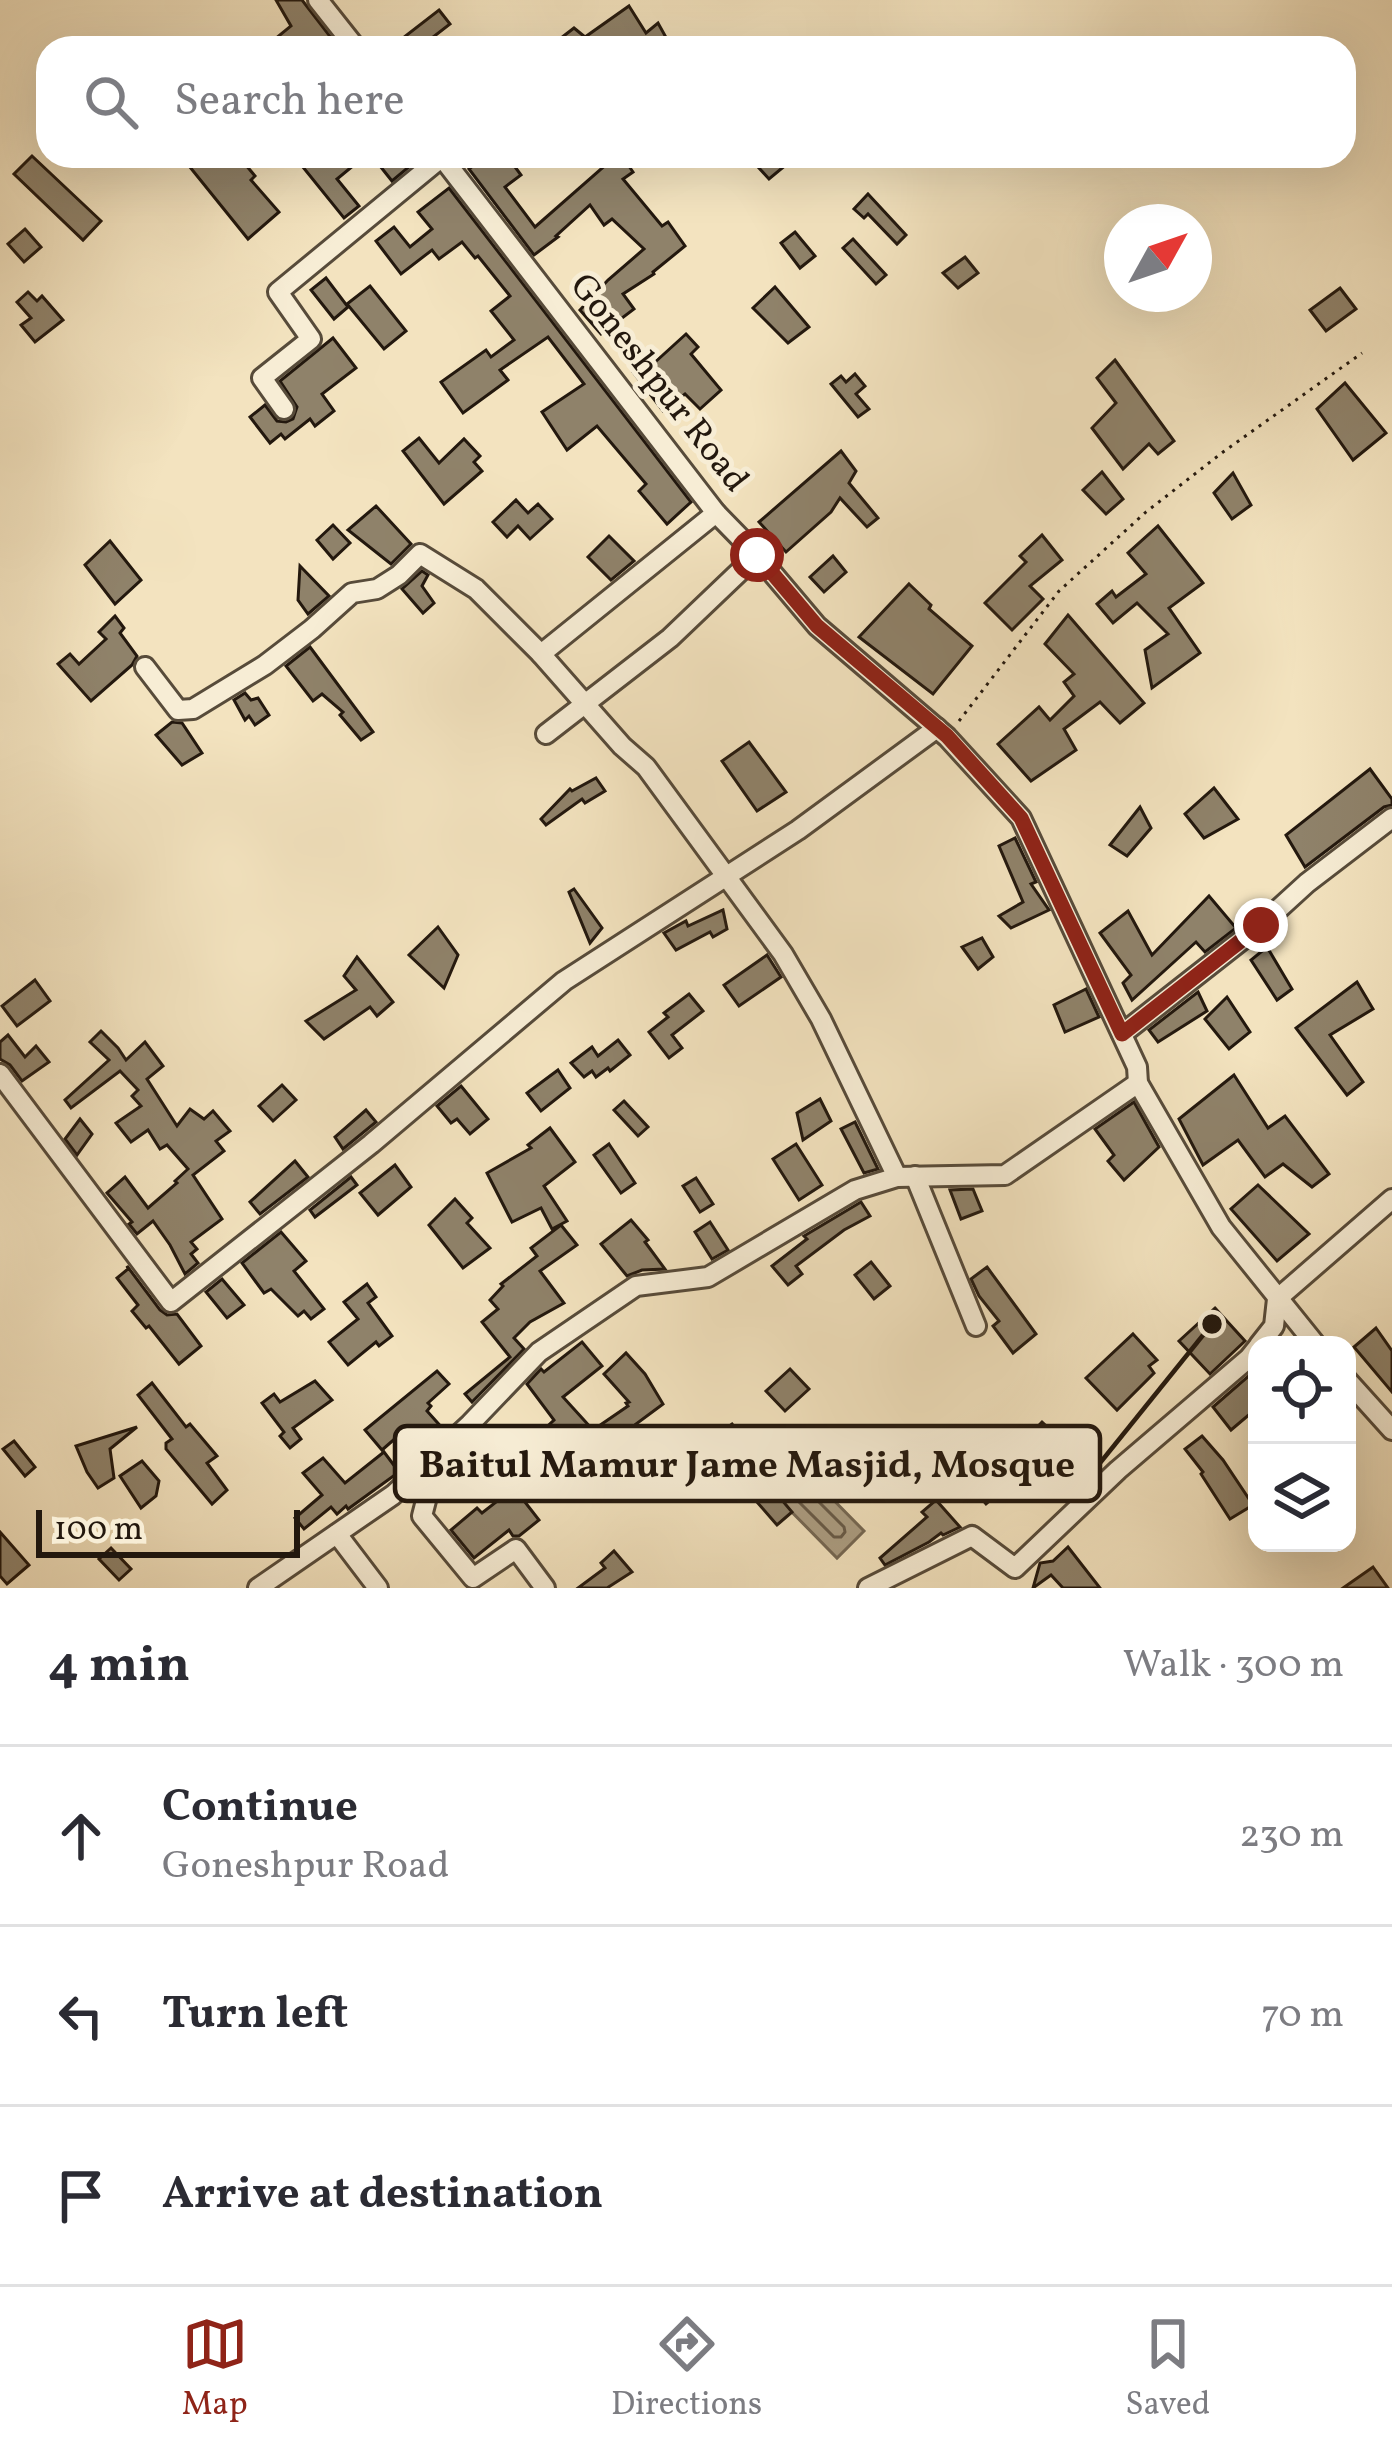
<!DOCTYPE html>
<html lang="en">
<head>
<meta charset="utf-8">
<style>
  :root { --surface:#fff; --page:#f2f2f3; --text:#2b2b33; --muted:#7c7c81; --line:#e1e1e2; --accent:#8f2418 }
  body { margin:0; font-family:Vollkorn,serif; background:var(--page); color:var(--text) }
  .controls { position:absolute; right:36px; bottom:36px; display:grid; overflow:hidden; border-radius:24px; box-shadow:0 12px 48px #0002 }
  .controls button { width:108px; height:108px; display:grid; place-items:center; padding:0; border:0; border-bottom:3px solid var(--line); background:var(--surface); color:var(--text); font:60px sans-serif }
  .compass { position:absolute; left:1104px; top:204px; width:108px; height:108px; border-radius:50%; background:var(--surface); box-shadow:0 12px 48px #0002; rotate:50deg }
  .scale { position:absolute; left:36px; bottom:30px; width:264px; box-sizing:border-box; padding-left:12px; border:6px solid #23180e; border-top:0; font-size:33px; line-height:42px; white-space:nowrap; color:#23180e; -webkit-text-stroke:9px #f7edd5; paint-order:stroke }
  .stop { position:absolute; width:36px; height:36px; margin:-27px; border:9px solid #8f2418; border-radius:50%; background:#fff }
  .stop.end { background:#8f2418; border-color:#fff; box-shadow:0 3px 12px #0008 }
  .list { margin:0; padding:0; list-style:none }
  h2 { display:flex; justify-content:space-between; align-items:center; height:156px; margin:0; padding:0 48px; font-size:51px }
  h2 small { font-size:39px; font-weight:400; color:var(--muted) }
  .list li { display:grid; grid-template-columns:78px 1fr auto; gap:36px; align-items:center; box-sizing:border-box; height:180px; padding:0 48px; border-top:3px solid var(--line) }
  .list b { display:block; font-size:45px; white-space:nowrap }
  .list p { margin:0; font-size:39px; white-space:nowrap; color:var(--muted) }
  .list em { font-size:39px; font-style:normal; color:var(--muted) }
  .icon { flex:none; width:66px; height:66px; fill:none; stroke:currentColor; stroke-width:2; stroke-linecap:round; stroke-linejoin:round }
  .map { position:relative; flex:none; width:1392px; height:1588px; overflow:hidden }
  .search { position:absolute; background:var(--surface); box-shadow:0 12px 48px #0002; left:36px; right:36px; top:36px; height:132px; display:flex; align-items:center; gap:30px; box-sizing:border-box; padding:0 42px; border-radius:36px; color:var(--muted); font-size:45px }
  .sheet { height:696px; background:var(--surface) }
  nav { display:flex; justify-content:space-around; align-items:center; box-sizing:border-box; height:168px; border-top:3px solid var(--line); background:var(--surface); font-size:33px; color:var(--muted) }
  nav a { display:grid; justify-items:center; gap:6px }
  nav .on { color:var(--accent) }
  .map>svg:first-child { display:block }
  .water { fill:#ac9e83; stroke:#756854; stroke-width:3 }
  .lines { fill:none; stroke-linecap:round; stroke-linejoin:round }
  .shore { stroke:#685b48; stroke-width:3 }
  .building { fill:#8f826a; stroke:#23180e; stroke-width:3 }
  .minor-casing { stroke:#574b3a; stroke-width:24 }
  .path { stroke:#23180e; stroke-width:3; stroke-dasharray:3 6; stroke-linecap:butt }
  .minor { stroke:#f7edd5; stroke-width:18 }
  .route { stroke:#8f2418; stroke-width:15 }
  .labels { text-anchor:middle; dominant-baseline:central; stroke-width:10; stroke-linejoin:round; paint-order:stroke }
  .street-label { font-size:36px; fill:#23180e; stroke:#f7edd5 }
  .leader { fill:none; stroke:#23180e; stroke-width:4.5 }
  .callout-dot { fill:#23180e; stroke:#f7edd5; stroke-width:4.5 }
  .callout { fill:#f7edd5; stroke:#23180e; stroke-width:4.5 }
  .callout-label { font-size:39px; text-anchor:middle; font-weight:bold; fill:#23180e }
</style>
</head>
<body>
<div class="map">
<svg width="1392" height="1588" viewBox="0 0 1392 1588">
  <rect width="100%" height="100%" fill="#f3e3bf"/>
  <filter id="stains"><feTurbulence type="fractalNoise" baseFrequency=".00167" numOctaves="4"/><feColorMatrix values="0 0 0 0 .2 0 0 0 0 .09 0 0 0 0 .02 0 0 0 .5 -.17"/></filter>
  <radialGradient id="worn" r=".72"><stop offset=".6" stop-color="#630" stop-opacity="0"/><stop offset="1" stop-color="#630" stop-opacity=".3"/></radialGradient>
  <polygon class="water" points="801,1467 864,1531 837,1558 774,1494"/>
  <g class="lines">
    <polygon class="shore" points="800,1487 806,1489 844,1527 845,1532 841,1537 834,1537 795,1498 794,1492"/>
  </g>
  <g class="building">
    <polygon points="276,0 302,0 339,48 264,48 291,26"/>
    <polygon points="629,6 646,33 658,23 668,41 657,48 548,48 574,28 585,37"/>
    <polygon points="439,10 450,24 419,48 390,48"/>
    <polygon points="32,156 101,221 83,240 14,174"/>
    <polygon points="181,156 209,156 218,166 226,159 240,158 255,176 251,180 279,212 248,239"/>
    <polygon points="294,156 365,156 337,179 359,206 344,218"/>
    <polygon points="372,156 422,156 392,181"/>
    <polygon points="485,156 507,156 521,175 505,187 535,227 608,163 604,156 622,156 633,172 623,179 662,226 668,222 685,246 653,272 654,274 623,294 634,309 601,334 580,310 608,280 644,249 612,219 604,225 590,205 556,236 558,237 534,255 469,169"/>
    <polygon points="748,156 780,156 787,164 769,179"/>
    <polygon points="449,188 691,502 667,524 639,491 646,484 597,426 567,450 542,412 584,384 548,337 500,370 508,380 463,413 441,382 486,350 491,357 514,340 491,311 510,296 478,256 475,258 462,242 439,259 432,250 401,274 376,241 394,227 410,247 432,229 418,212"/>
    <polygon points="868,194 906,235 897,244 868,214 864,218 854,209"/>
    <polygon points="25,229 41,247 24,262 8,244"/>
    <polygon points="795,232 815,256 800,268 781,243"/>
    <polygon points="853,239 886,275 876,284 843,248"/>
    <polygon points="965,257 978,273 958,288 943,273"/>
    <polygon points="326,278 348,307 334,319 311,290"/>
    <polygon points="370,286 406,331 384,349 347,304"/>
    <polygon points="775,287 809,327 788,343 753,308"/>
    <polygon points="1340,288 1356,309 1326,331 1310,310"/>
    <polygon points="28,292 37,301 42,296 63,320 35,342 21,325 31,318 17,302"/>
    <polygon points="686,334 698,347 691,354 721,390 700,409 685,394 663,411 633,372 649,360 653,364"/>
    <polygon points="333,338 356,368 322,394 334,411 315,426 310,419 285,439 281,434 270,443 250,417 265,405 277,421 286,422 293,419 297,407 280,381"/>
    <polygon points="1115,360 1174,441 1158,454 1149,444 1123,469 1092,428 1116,403 1097,378"/>
    <polygon points="855,374 865,386 856,394 869,409 858,417 831,384 841,376 846,382"/>
    <polygon points="1345,383 1386,433 1353,460 1317,409"/>
    <polygon points="419,438 439,463 464,439 480,456 474,462 482,471 444,504 403,451"/>
    <polygon points="841,451 856,471 849,483 878,518 867,527 840,498 831,512 786,552 759,522"/>
    <polygon points="1102,472 1123,499 1106,514 1083,490"/>
    <polygon points="1233,473 1251,505 1232,519 1214,493"/>
    <polygon points="516,500 528,513 538,504 552,519 530,539 518,526 507,537 493,522"/>
    <polygon points="376,506 411,544 391,564 348,530"/>
    <polygon points="333,525 350,543 333,559 317,540"/>
    <polygon points="1158,526 1203,583 1169,608 1200,653 1152,688 1145,650 1168,634 1137,603 1113,623 1097,604 1112,591 1116,597 1146,574 1128,553"/>
    <polygon points="1042,535 1062,560 1030,586 1043,599 1012,630 985,603 1026,562 1020,556"/>
    <polygon points="609,536 634,561 611,580 588,557"/>
    <polygon points="110,541 141,580 115,604 85,565"/>
    <polygon points="833,556 846,572 824,592 810,577"/>
    <polygon points="300,566 329,596 308,614 298,600"/>
    <polygon points="422,571 428,575 422,586 434,603 423,613 402,589"/>
    <polygon points="909,584 931,605 929,609 972,646 933,694 859,637"/>
    <polygon points="1068,615 1144,703 1120,723 1100,702 1064,729 1076,750 1031,781 998,744 1039,707 1050,720 1074,696 1064,682 1074,674 1045,644"/>
    <polygon points="115,616 124,628 120,633 137,656 132,665 91,701 58,664 70,654 79,664 106,639 99,632"/>
    <polygon points="310,647 373,732 361,740 340,715 343,712 322,694 313,701 286,666"/>
    <polygon points="245,693 251,700 258,698 269,715 255,725 249,716 245,720 234,700"/>
    <polygon points="172,722 182,723 202,753 182,765 156,735"/>
    <polygon points="749,742 786,792 757,811 722,761"/>
    <polygon points="1370,769 1392,799 1392,805 1384,807 1305,867 1286,835"/>
    <polygon points="596,778 605,791 585,803 582,799 546,825 541,819 570,789 572,791"/>
    <polygon points="1214,788 1238,819 1204,838 1185,814"/>
    <polygon points="1140,807 1151,828 1127,856 1110,845"/>
    <polygon points="1015,838 1036,882 1031,884 1049,910 1011,928 999,916 1023,902 999,846"/>
    <polygon points="574,889 602,928 590,943 569,892"/>
    <polygon points="1209,896 1236,928 1205,952 1196,942 1132,1000 1123,983 1131,975 1100,933 1128,911 1152,955"/>
    <polygon points="723,910 727,929 713,937 710,932 676,950 664,933 686,921 688,926"/>
    <polygon points="438,927 458,955 444,988 409,955"/>
    <polygon points="982,938 993,957 978,969 962,947"/>
    <polygon points="1267,947 1292,989 1277,1000 1251,960"/>
    <polygon points="767,955 781,977 739,1006 724,985"/>
    <polygon points="357,957 393,1002 377,1016 370,1007 324,1039 306,1021 356,990 344,976"/>
    <polygon points="35,980 50,1001 17,1026 2,1006"/>
    <polygon points="1357,982 1373,1009 1330,1035 1363,1082 1347,1095 1296,1028"/>
    <polygon points="1086,989 1099,1017 1065,1032 1054,1005"/>
    <polygon points="1198,992 1207,1011 1158,1042 1149,1030"/>
    <polygon points="689,994 703,1011 672,1035 682,1048 669,1058 649,1032 668,1017 664,1013"/>
    <polygon points="1227,997 1250,1032 1229,1049 1205,1019"/>
    <polygon points="101,1031 118,1048 126,1060 145,1042 163,1066 147,1079 177,1126 190,1109 204,1119 213,1111 230,1131 216,1141 224,1151 193,1175 222,1219 191,1242 197,1249 191,1254 198,1263 185,1274 170,1245 153,1221 137,1234 129,1224 132,1222 107,1193 125,1177 148,1208 177,1183 175,1181 188,1169 167,1145 160,1149 148,1130 131,1142 116,1123 141,1106 132,1096 138,1090 120,1071 71,1108 65,1100 109,1060 90,1042"/>
    <polygon points="8,1035 25,1057 36,1046 49,1062 22,1081 10,1065 0,1059 0,1042"/>
    <polygon points="618,1040 630,1055 610,1071 608,1068 596,1077 592,1071 584,1077 571,1063 592,1047 598,1056"/>
    <polygon points="558,1070 570,1088 541,1111 527,1093"/>
    <polygon points="1234,1075 1268,1128 1285,1116 1329,1174 1312,1187 1283,1164 1265,1177 1238,1140 1203,1165 1179,1119"/>
    <polygon points="282,1085 296,1100 273,1121 259,1106"/>
    <polygon points="461,1086 488,1119 470,1134 457,1119 451,1123 437,1106"/>
    <polygon points="820,1099 831,1121 803,1140 797,1113"/>
    <polygon points="624,1101 648,1127 638,1136 614,1110"/>
    <polygon points="1134,1102 1159,1147 1124,1180 1108,1161 1114,1155 1095,1129"/>
    <polygon points="366,1110 376,1122 343,1149 335,1137"/>
    <polygon points="80,1119 92,1134 77,1155 65,1139"/>
    <polygon points="855,1122 878,1169 864,1173 841,1129"/>
    <polygon points="550,1128 575,1162 544,1186 567,1221 552,1229 541,1208 512,1222 487,1173 531,1148 528,1145"/>
    <polygon points="609,1144 635,1183 621,1193 594,1155"/>
    <polygon points="796,1144 822,1185 799,1200 773,1159"/>
    <polygon points="295,1161 308,1177 260,1214 250,1202"/>
    <polygon points="395,1165 411,1187 378,1215 360,1193"/>
    <polygon points="351,1177 357,1185 315,1217 310,1210"/>
    <polygon points="696,1178 713,1204 700,1212 683,1186"/>
    <polygon points="1258,1185 1309,1234 1277,1261 1231,1209"/>
    <polygon points="973,1189 982,1211 961,1219 950,1190"/>
    <polygon points="455,1199 472,1218 467,1223 490,1248 463,1268 429,1225"/>
    <polygon points="861,1202 870,1216 844,1230 796,1266 802,1274 788,1285 772,1266 807,1239 804,1236"/>
    <polygon points="631,1220 648,1240 645,1242 665,1269 642,1270 627,1276 601,1244"/>
    <polygon points="710,1222 728,1250 712,1259 695,1232"/>
    <polygon points="561,1225 577,1245 540,1271 564,1303 530,1322 514,1338 524,1349 472,1402 465,1394 510,1357 482,1322 498,1309 490,1300 503,1286 501,1284 537,1256 531,1248"/>
    <polygon points="281,1232 306,1261 294,1271 324,1309 311,1319 304,1311 298,1316 271,1289 264,1293 242,1263"/>
    <polygon points="871,1262 890,1286 874,1299 855,1275"/>
    <polygon points="127,1266 160,1310 167,1315 177,1314 201,1346 179,1364 149,1326 146,1328 132,1311 138,1305 117,1278 128,1269"/>
    <polygon points="987,1267 1036,1334 1013,1353 993,1326 999,1321 979,1296 971,1279"/>
    <polygon points="222,1279 244,1305 227,1318 206,1292"/>
    <polygon points="367,1284 376,1297 368,1303 392,1336 379,1346 376,1342 348,1365 329,1342 358,1319 344,1302"/>
    <polygon points="1215,1308 1245,1341 1210,1374 1179,1341"/>
    <polygon points="1376,1328 1392,1351 1392,1392 1354,1347"/>
    <polygon points="1133,1334 1157,1360 1149,1366 1154,1373 1117,1410 1086,1378"/>
    <polygon points="582,1342 602,1366 563,1397 593,1430 628,1406 626,1403 629,1402 604,1374 626,1353 645,1374 663,1404 636,1424 639,1428 600,1454 623,1484 609,1494 588,1465 579,1472 562,1451 542,1470 533,1460 530,1462 521,1451 554,1420 527,1384 541,1369 544,1372"/>
    <polygon points="790,1369 809,1389 785,1411 766,1391"/>
    <polygon points="437,1371 449,1384 428,1403 431,1406 427,1411 444,1430 426,1446 406,1429 382,1450 365,1430"/>
    <polygon points="1252,1373 1257,1378 1257,1408 1231,1430 1213,1407"/>
    <polygon points="315,1381 332,1400 293,1428 301,1439 290,1448 280,1436 284,1432 262,1403 274,1394 280,1402"/>
    <polygon points="152,1383 186,1427 190,1424 217,1456 207,1463 227,1490 212,1504 166,1449 166,1443 172,1439 138,1395"/>
    <polygon points="1042,1422 1093,1469 1066,1498 1014,1451"/>
    <polygon points="732,1424 750,1447 706,1483 686,1458"/>
    <polygon points="137,1427 110,1449 114,1478 98,1488 87,1472 76,1446"/>
    <polygon points="948,1430 965,1449 977,1440 1013,1481 986,1504 959,1472 927,1499 904,1472 936,1446 933,1442"/>
    <polygon points="1202,1436 1223,1460 1253,1505 1230,1519 1201,1474 1203,1472 1185,1449"/>
    <polygon points="14,1441 35,1467 25,1476 3,1449"/>
    <polygon points="384,1452 399,1472 348,1509 346,1506 337,1514 331,1507 304,1529 295,1518 322,1495 303,1473 323,1458 345,1483"/>
    <polygon points="142,1461 159,1481 156,1496 141,1508 120,1476"/>
    <polygon points="765,1480 792,1512 777,1525 750,1494"/>
    <polygon points="514,1488 539,1520 519,1536 513,1536 509,1530 474,1558 451,1530 477,1508 482,1513"/>
    <polygon points="936,1500 960,1527 943,1535 941,1533 929,1542 885,1565 880,1558 927,1517 922,1512"/>
    <polygon points="0,1532 29,1565 7,1584 0,1576"/>
    <polygon points="1068,1547 1100,1588 1063,1588 1051,1575 1033,1588 1040,1563 1053,1561"/>
    <polygon points="111,1548 131,1569 119,1580 99,1559"/>
    <polygon points="614,1551 632,1572 607,1588 578,1588 605,1568 601,1563"/>
    <polygon points="1373,1567 1388,1588 1343,1588"/>
  </g>
  <g class="lines">
    <g class="minor-casing">
      <g id="minor">
        <polyline points="318,0 356,48"/>
        <polyline points="441,156 716,513 757,555 817,626 947,737 1021,818 1137,1067 1138,1083 1221,1227 1316,1345"/>
        <polyline points="284,409 262,378 311,339 278,292 442,157"/>
        <polyline points="541,654 716,513"/>
        <polyline points="145,667 178,710 193,709 265,665 312,629 352,593 377,589 399,575 420,554 476,589 541,654 622,746 646,767 783,954 821,1019 897,1177"/>
        <polyline points="546,734 670,638 757,555"/>
        <polyline points="1122,1034 1261,925 1307,883 1392,818"/>
        <polyline points="0,1074 171,1302 371,1144 564,981 798,830 937,728"/>
        <polyline points="915,1176 976,1326"/>
        <polyline points="1259,1345 1274,1326 1277,1299 1392,1199"/>
        <polyline points="1347,1380 1392,1430"/>
        <polyline points="438,1454 422,1516 473,1578 516,1549 545,1588"/>
        <polyline points="337,1534 378,1588"/>
        <polyline points="258,1588 393,1495 470,1424 539,1352 636,1286 708,1277 855,1190 897,1177 1005,1175 1138,1083"/>
        <polyline points="868,1588 972,1536 1015,1568 1118,1470 1249,1358 1257,1348"/>
      </g>
    </g>
    <polyline class="path" points="959,721 1059,591 1146,512 1223,452 1362,353"/>
    <use href="#minor" class="minor"/>
  </g>
  <g class="lines">
    <polyline class="route" points="757,555 817,626 947,736 1021,818 1122,1034 1261,925"/>
  </g>
  <g class="labels">
    <g class="street-label">
      <text transform="translate(658 384) rotate(52)">Goneshpur Road</text>
    </g>
  </g>
  <path class="leader" d="M1212 1324L1100 1463"/>
  <circle class="callout-dot" cx="1212" cy="1324" r="12"/>
  <rect class="callout" x="395" y="1426" width="705" height="75" rx="12"/>
  <g class="callout-label">
    <text x="747" y="1477">Baitul Mamur Jame Masjid, Mosque</text>
  </g>
  <rect width="100%" height="100%" filter="url(#stains)"/>
  <rect width="100%" height="100%" fill="url(#worn)"/>
</svg>
<div class="controls">
<button><svg class="icon" aria-label="locate" viewBox="0 0 24 24"><circle cx="12" cy="12" r="6"/><path d="M12 2v4M12 18v4M2 12h4M18 12h4"/></svg></button>
<button><svg class="icon" aria-label="layers" viewBox="0 0 24 24"><path d="M12 4l9 5-9 5-9-5zM3 14l9 5 9-5"/></svg></button>
</div>
<svg class="compass" viewBox="-18 -18 36 36"><path d="M0-13l5 13h-10z" fill="#e53935"/><path d="M0 13l5-13h-10z" fill="#7c7c81"/></svg>
<div class="scale">100 m</div>
<div class="stop" style="left:757px;top:555px"></div>
<div class="stop end" style="left:1261px;top:925px"></div>
<div class="search"><svg class="icon" aria-label="search" viewBox="0 0 24 24"><circle cx="10" cy="10" r="6"/><path d="M15 15l6 6"/></svg>Search here</div>
</div>
<section class="sheet">
<h2>4 min<small>Walk · 300 m</small></h2>
<ul class="list">
<li><svg class="icon" aria-label="ahead" viewBox="0 0 24 24"><path d="M12 20V5M6 11l6-6 6 6"/></svg><div><b>Continue</b><p>Goneshpur Road</p></div><em>230 m</em></li>
<li><svg class="icon" aria-label="left" viewBox="0 0 24 24"><path d="M17 20v-9H6M10 6l-5 5 5 5"/></svg><div><b>Turn left</b></div><em>70 m</em></li>
<li><svg class="icon" aria-label="arrive" viewBox="0 0 24 24"><path d="M6 21V4h12l-3 4 3 4H6"/></svg><div><b>Arrive at destination</b></div></li>
</ul>
</section>
<nav>
<a class="on"><svg class="icon" aria-label="map" viewBox="0 0 24 24"><path d="M3 6l6-2 6 2 6-2v14l-6 2-6-2-6 2zM9 4v14M15 6v14"/></svg>Map</a>
<a><svg class="icon" aria-label="directions" viewBox="0 0 24 24"><path d="M12 3l9 9-9 9-9-9zM9 14v-3h6M13 9l2 2-2 2"/></svg>Directions</a>
<a><svg class="icon" aria-label="saved" viewBox="0 0 24 24"><path d="M7 4h10v16l-5-4-5 4z"/></svg>Saved</a>
</nav>
</body>
</html>
